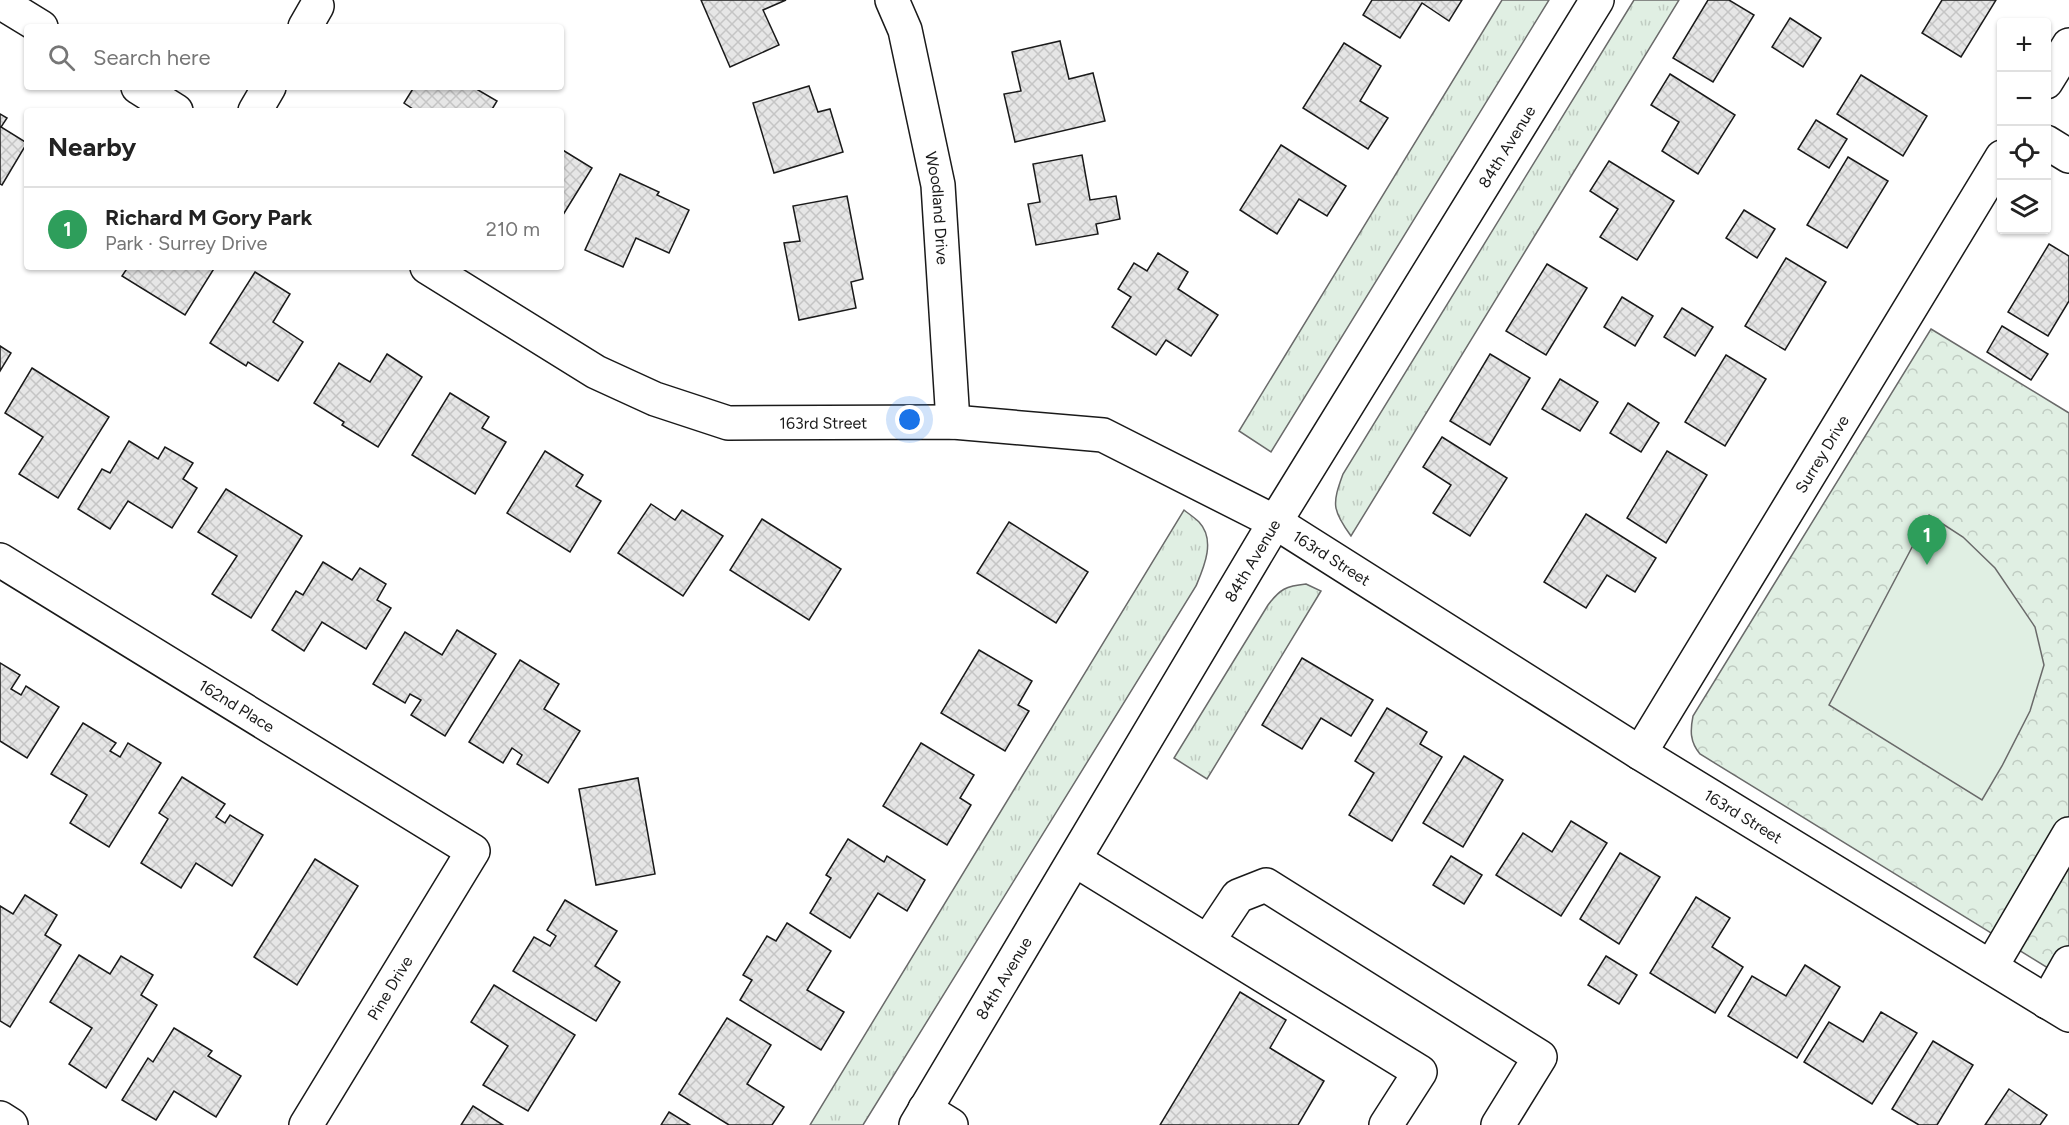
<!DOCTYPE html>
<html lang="en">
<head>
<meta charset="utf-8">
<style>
  :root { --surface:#fff; --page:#f6f6f6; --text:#222; --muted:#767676; --line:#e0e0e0; --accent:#1a73e8 }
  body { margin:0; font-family:Figtree,sans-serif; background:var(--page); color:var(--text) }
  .controls { position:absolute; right:18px; top:18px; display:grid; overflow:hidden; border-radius:6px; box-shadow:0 2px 4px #0004 }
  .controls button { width:54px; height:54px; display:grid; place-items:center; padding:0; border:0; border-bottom:2px solid var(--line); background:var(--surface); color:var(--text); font:30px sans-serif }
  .you { position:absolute; left:910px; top:420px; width:21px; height:21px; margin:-15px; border:4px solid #fff; border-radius:50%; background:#1a73e8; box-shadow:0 0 0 9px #1a73e833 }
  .badge { display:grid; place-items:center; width:39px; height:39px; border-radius:50%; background:var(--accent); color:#fff; font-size:20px; font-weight:700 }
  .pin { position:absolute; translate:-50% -50px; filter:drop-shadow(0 2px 3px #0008) }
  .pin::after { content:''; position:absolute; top:32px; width:21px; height:18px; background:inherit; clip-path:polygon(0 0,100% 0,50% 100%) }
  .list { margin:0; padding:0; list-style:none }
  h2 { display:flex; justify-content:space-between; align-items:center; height:78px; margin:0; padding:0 24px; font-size:26px }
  h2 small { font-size:20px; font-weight:400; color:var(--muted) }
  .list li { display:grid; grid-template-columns:39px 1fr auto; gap:18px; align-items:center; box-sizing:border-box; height:84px; padding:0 24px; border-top:2px solid var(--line) }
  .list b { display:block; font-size:22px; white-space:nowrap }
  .list p { margin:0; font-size:20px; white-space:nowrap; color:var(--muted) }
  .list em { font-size:20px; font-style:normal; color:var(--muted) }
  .icon { flex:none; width:33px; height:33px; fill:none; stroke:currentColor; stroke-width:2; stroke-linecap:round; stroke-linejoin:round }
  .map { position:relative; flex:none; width:2069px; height:1125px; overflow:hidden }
  .search { position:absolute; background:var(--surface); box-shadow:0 2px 4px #0004; left:24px; top:24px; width:540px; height:66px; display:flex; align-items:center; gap:15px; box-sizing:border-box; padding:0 21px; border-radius:6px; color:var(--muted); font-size:22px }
  .panel { position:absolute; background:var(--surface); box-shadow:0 2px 4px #0004; left:24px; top:108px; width:540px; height:162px; border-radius:6px }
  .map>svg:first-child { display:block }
  .grass { fill:url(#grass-tufts); stroke:#6a6a6a; stroke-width:1.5 }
  .park { fill:url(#park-crowns); stroke:#6a6a6a; stroke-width:1.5 }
  .pitch { fill:#e0efe3; stroke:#6a6a6a; stroke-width:1.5 }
  .building { fill:url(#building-cross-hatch); stroke:#1a1a1a; stroke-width:1.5 }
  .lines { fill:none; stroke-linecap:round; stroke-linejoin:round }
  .minor-casing { stroke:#1a1a1a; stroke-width:36 }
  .minor { stroke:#fff; stroke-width:33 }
  .labels { text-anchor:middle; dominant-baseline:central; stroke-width:4.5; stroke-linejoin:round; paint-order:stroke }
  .street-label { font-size:16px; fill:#1a1a1a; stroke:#fff }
</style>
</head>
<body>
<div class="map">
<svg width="2069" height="1125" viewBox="0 0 2069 1125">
  <defs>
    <pattern id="grass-tufts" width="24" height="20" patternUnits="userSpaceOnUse" patternTransform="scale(1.5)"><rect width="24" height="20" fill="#e0efe3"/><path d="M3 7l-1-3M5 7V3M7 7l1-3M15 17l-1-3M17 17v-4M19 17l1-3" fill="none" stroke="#c0ccc2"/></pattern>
    <pattern id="park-crowns" width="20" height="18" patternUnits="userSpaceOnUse" patternTransform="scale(1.5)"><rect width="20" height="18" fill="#e0efe3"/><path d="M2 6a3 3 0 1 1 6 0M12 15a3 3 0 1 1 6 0" fill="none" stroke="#c0ccc2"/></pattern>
    <pattern id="building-cross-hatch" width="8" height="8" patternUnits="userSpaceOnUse" patternTransform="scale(1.5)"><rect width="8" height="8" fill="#e6e6e6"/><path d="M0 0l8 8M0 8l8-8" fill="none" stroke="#c5c5c5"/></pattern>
  </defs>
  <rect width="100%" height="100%" fill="#fff"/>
  <g class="grass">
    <polygon points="1502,0 1549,0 1271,452 1239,431"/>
    <path d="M1634,0H1679L1351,536C1332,510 1332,504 1343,474Z"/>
    <path d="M1184,510C1189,514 1195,518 1199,522C1216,540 1204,567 1196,586L863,1125H810Z"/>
    <path d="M1306,584L1321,591L1207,779L1174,758L1268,605C1280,589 1286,586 1306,584Z"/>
  </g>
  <path class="park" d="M1931,329L2069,413V981L1700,754C1690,742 1690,731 1693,716Z"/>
  <polygon class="pitch" points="1929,515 1963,537 1995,568 2035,627 2044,665 2030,711 2002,766 1982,800 1829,705"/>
  <g class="building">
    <polygon points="701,0 786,0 763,10 779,45 730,67"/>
    <polygon points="1372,0 1462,0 1449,21 1422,3 1400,38 1363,15"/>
    <polygon points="1708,0 1729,0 1754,15 1713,82 1673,58"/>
    <polygon points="1942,0 1996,0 1961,57 1922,33"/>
    <polygon points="1790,18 1821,38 1803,67 1772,47"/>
    <polygon points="1060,41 1069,79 1093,73 1105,121 1015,142 1004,94 1021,91 1012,52"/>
    <polygon points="1344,43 1381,66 1360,101 1388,118 1368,149 1303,108"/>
    <polygon points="1670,74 1735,115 1698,174 1662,151 1679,122 1651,105"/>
    <polygon points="1861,75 1927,116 1903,156 1837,114"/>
    <polygon points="809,86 818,112 830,109 843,152 774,173 753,103"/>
    <polygon points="414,87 473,87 497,101 491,111 416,111 404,103"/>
    <polygon points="0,114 7,118 1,127 27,143 2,185 0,184"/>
    <polygon points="1816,120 1847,139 1829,168 1798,149"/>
    <polygon points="1281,145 1346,186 1327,216 1299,199 1277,234 1240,210"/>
    <polygon points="561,149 592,168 561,218"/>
    <polygon points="1082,155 1090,200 1116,196 1120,219 1096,224 1098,234 1036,245 1028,204 1040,202 1033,164"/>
    <polygon points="1848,157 1888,181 1847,248 1807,225"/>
    <polygon points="1609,161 1674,201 1637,260 1600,237 1618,209 1590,191"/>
    <polygon points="620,174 659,192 657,195 689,210 669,253 636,238 623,267 585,250"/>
    <polygon points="847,196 863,279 851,282 856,308 799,320 784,243 800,241 793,206"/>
    <polygon points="1744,210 1775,229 1757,258 1726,238"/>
    <polygon points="2049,244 2069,256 2069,301 2048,336 2008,312"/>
    <polygon points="1158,253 1188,272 1178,289 1218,315 1191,356 1166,340 1156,355 1112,327 1131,297 1118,289 1134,263 1147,271"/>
    <polygon points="1786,258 1826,282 1785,350 1745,326"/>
    <polygon points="1547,264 1587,288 1546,355 1506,331"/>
    <polygon points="128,267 215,267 185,315 122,276"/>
    <polygon points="255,272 290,294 273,322 303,342 278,381 248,362 246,366 210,343"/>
    <polygon points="1622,297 1653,316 1635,346 1604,327"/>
    <polygon points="1682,308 1713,327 1695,356 1664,337"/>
    <polygon points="2002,326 2048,354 2031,380 1987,352"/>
    <polygon points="0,346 11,353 0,371"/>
    <polygon points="387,354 422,377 378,447 342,425 344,422 314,403 339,363 370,382"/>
    <polygon points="1490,354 1530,378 1490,445 1450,421"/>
    <polygon points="1726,355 1766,379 1725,446 1685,422"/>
    <polygon points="32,368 109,417 58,498 19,474 43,437 5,413"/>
    <polygon points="1560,379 1598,402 1580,431 1542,409"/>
    <polygon points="450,393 489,417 482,428 506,442 475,494 412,455"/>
    <polygon points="1628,403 1659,423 1641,452 1610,433"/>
    <polygon points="1442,437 1507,478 1470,536 1433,513 1451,485 1423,467"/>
    <polygon points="129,441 158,459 165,447 193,463 183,479 197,488 172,528 128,501 110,529 78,509 102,469 110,473"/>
    <polygon points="545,451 583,475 576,486 601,501 570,552 507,513"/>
    <polygon points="1667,451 1707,475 1666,543 1627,518"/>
    <polygon points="226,489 302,536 251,618 212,594 237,556 198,532"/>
    <polygon points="651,504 675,520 682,510 723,536 683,596 618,553"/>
    <polygon points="1586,514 1656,558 1635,592 1607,575 1586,608 1544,582"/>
    <polygon points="762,519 841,569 809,620 730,570"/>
    <polygon points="1009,522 1088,572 1056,623 977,573"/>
    <polygon points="323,562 352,580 360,568 386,584 377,600 391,608 366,649 322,622 304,651 272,630 296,591 303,595"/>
    <polygon points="457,630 496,654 445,736 411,715 421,700 410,694 405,703 373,684 405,632 442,655"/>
    <polygon points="979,650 1032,681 1018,705 1029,711 1005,751 941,713"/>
    <polygon points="1302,658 1373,700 1351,736 1321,718 1302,749 1262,725"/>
    <polygon points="520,660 559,684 544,709 580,731 548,783 517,764 522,755 512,748 503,763 469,742"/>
    <polygon points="0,663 20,675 11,689 21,695 26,686 59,707 27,758 0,741"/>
    <polygon points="1387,708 1427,732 1420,744 1442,757 1392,841 1349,815 1374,773 1355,761"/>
    <polygon points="83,723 116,743 110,751 120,757 128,743 161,763 109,847 70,823 87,795 51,774"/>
    <polygon points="921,743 974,775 960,798 971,805 947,845 883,806"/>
    <polygon points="1464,756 1503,780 1463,847 1423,823"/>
    <polygon points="182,777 225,804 216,817 225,823 230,815 263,835 232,886 196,863 181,888 141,863 168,819 159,813"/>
    <polygon points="638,778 655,874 596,885 579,789"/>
    <polygon points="1571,821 1607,843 1561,916 1496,875 1523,833 1552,852"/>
    <polygon points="848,839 884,862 887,856 925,880 907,911 878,893 850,938 810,913 831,878 826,875"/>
    <polygon points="1620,853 1660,877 1619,944 1580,919"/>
    <polygon points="1451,856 1482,875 1464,904 1433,885"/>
    <polygon points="315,859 358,886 297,985 254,957"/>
    <polygon points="25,895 57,915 45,935 61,945 10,1027 0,1021 0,906 13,914"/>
    <polygon points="1696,897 1730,918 1712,947 1743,967 1715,1013 1650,973"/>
    <polygon points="565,900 617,931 595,966 620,982 596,1021 513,971 534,937 550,946 556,936 547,930"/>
    <polygon points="787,923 831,951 807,990 844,1012 821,1050 740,1000 752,980 743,975 767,936 776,941"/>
    <polygon points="79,955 110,974 121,956 153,975 141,995 157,1005 106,1088 69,1064 92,1028 50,1002"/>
    <polygon points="1606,956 1637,975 1619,1004 1588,985"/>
    <polygon points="1805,965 1840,987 1797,1058 1728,1016 1752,976 1786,996"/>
    <polygon points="494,985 575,1035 528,1111 483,1085 508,1046 471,1022"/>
    <polygon points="1240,992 1286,1020 1270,1048 1324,1081 1298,1125 1160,1125"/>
    <polygon points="1881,1012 1917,1033 1872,1104 1804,1062 1829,1022 1863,1042"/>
    <polygon points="727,1018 771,1045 747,1084 784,1107 772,1125 729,1125 679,1094"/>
    <polygon points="174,1028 212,1051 208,1056 241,1076 216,1117 174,1091 156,1120 122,1100 148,1058 153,1062"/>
    <polygon points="1933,1041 1973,1065 1937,1125 1919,1125 1892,1109"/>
    <polygon points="2009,1089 2047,1115 2040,1125 1985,1125"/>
    <polygon points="473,1106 503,1125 461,1125"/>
    <polygon points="669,1112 690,1125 661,1125"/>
  </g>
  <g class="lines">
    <g class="minor-casing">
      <g id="minor">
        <path id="s1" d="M892,0L905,30L938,185L953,422"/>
        <polyline points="0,2 41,27"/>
        <polyline points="305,27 317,6"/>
        <polyline points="2046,82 2069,45"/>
        <polyline points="138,87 176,111"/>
        <polyline points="255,111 269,87"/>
        <polyline points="2046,142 2069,156"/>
        <path id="s2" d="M427,267L596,372L655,399L728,423L953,422L1103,435L1275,522L1640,753L2069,1015"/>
        <path id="s3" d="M0,560L473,851L306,1125"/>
        <path id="s4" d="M1640,753L2002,157"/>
        <polyline points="1075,860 1420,1072 1386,1125"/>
        <polyline points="1208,941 1238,896 1266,885 1540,1057 1498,1125"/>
        <polyline points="1991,967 2069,834"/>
        <polyline points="2047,1002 2069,963"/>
        <polyline points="925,1109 951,1125"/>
        <polyline points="0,1118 11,1125"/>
        <path id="s5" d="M916,1125L1275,522L1597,0"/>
      </g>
    </g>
    <use href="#minor" class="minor"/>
  </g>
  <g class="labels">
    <g class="street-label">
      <text stroke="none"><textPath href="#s5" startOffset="1143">84th Avenue</textPath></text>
      <text stroke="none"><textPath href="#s1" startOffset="214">Woodland Drive</textPath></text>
      <text stroke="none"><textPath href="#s2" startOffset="436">163rd Street</textPath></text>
      <text stroke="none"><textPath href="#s4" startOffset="350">Surrey Drive</textPath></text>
      <text stroke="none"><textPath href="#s2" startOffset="976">163rd Street</textPath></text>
      <text stroke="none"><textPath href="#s5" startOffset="657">84th Avenue</textPath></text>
      <text stroke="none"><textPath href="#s3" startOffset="278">162nd Place</textPath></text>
      <text stroke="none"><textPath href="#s2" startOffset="1462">163rd Street</textPath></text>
      <text stroke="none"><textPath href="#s5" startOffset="171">84th Avenue</textPath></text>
      <text transform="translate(390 988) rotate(-59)">Pine Drive</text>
    </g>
  </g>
</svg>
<div class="controls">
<button>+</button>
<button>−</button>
<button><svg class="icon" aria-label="locate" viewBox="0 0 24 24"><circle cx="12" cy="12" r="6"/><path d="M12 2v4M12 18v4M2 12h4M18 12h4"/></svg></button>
<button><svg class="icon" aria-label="layers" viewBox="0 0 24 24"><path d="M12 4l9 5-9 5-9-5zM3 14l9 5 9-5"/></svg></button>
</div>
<div class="you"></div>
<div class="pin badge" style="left:1927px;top:565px;background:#2e9e5b">1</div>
<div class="search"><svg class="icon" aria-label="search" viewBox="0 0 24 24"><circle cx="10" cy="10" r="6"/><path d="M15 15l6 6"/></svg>Search here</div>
<section class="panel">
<h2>Nearby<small></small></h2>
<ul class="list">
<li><span class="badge" style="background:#2e9e5b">1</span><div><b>Richard M Gory Park</b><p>Park · Surrey Drive</p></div><em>210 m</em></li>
</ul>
</section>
</div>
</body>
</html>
